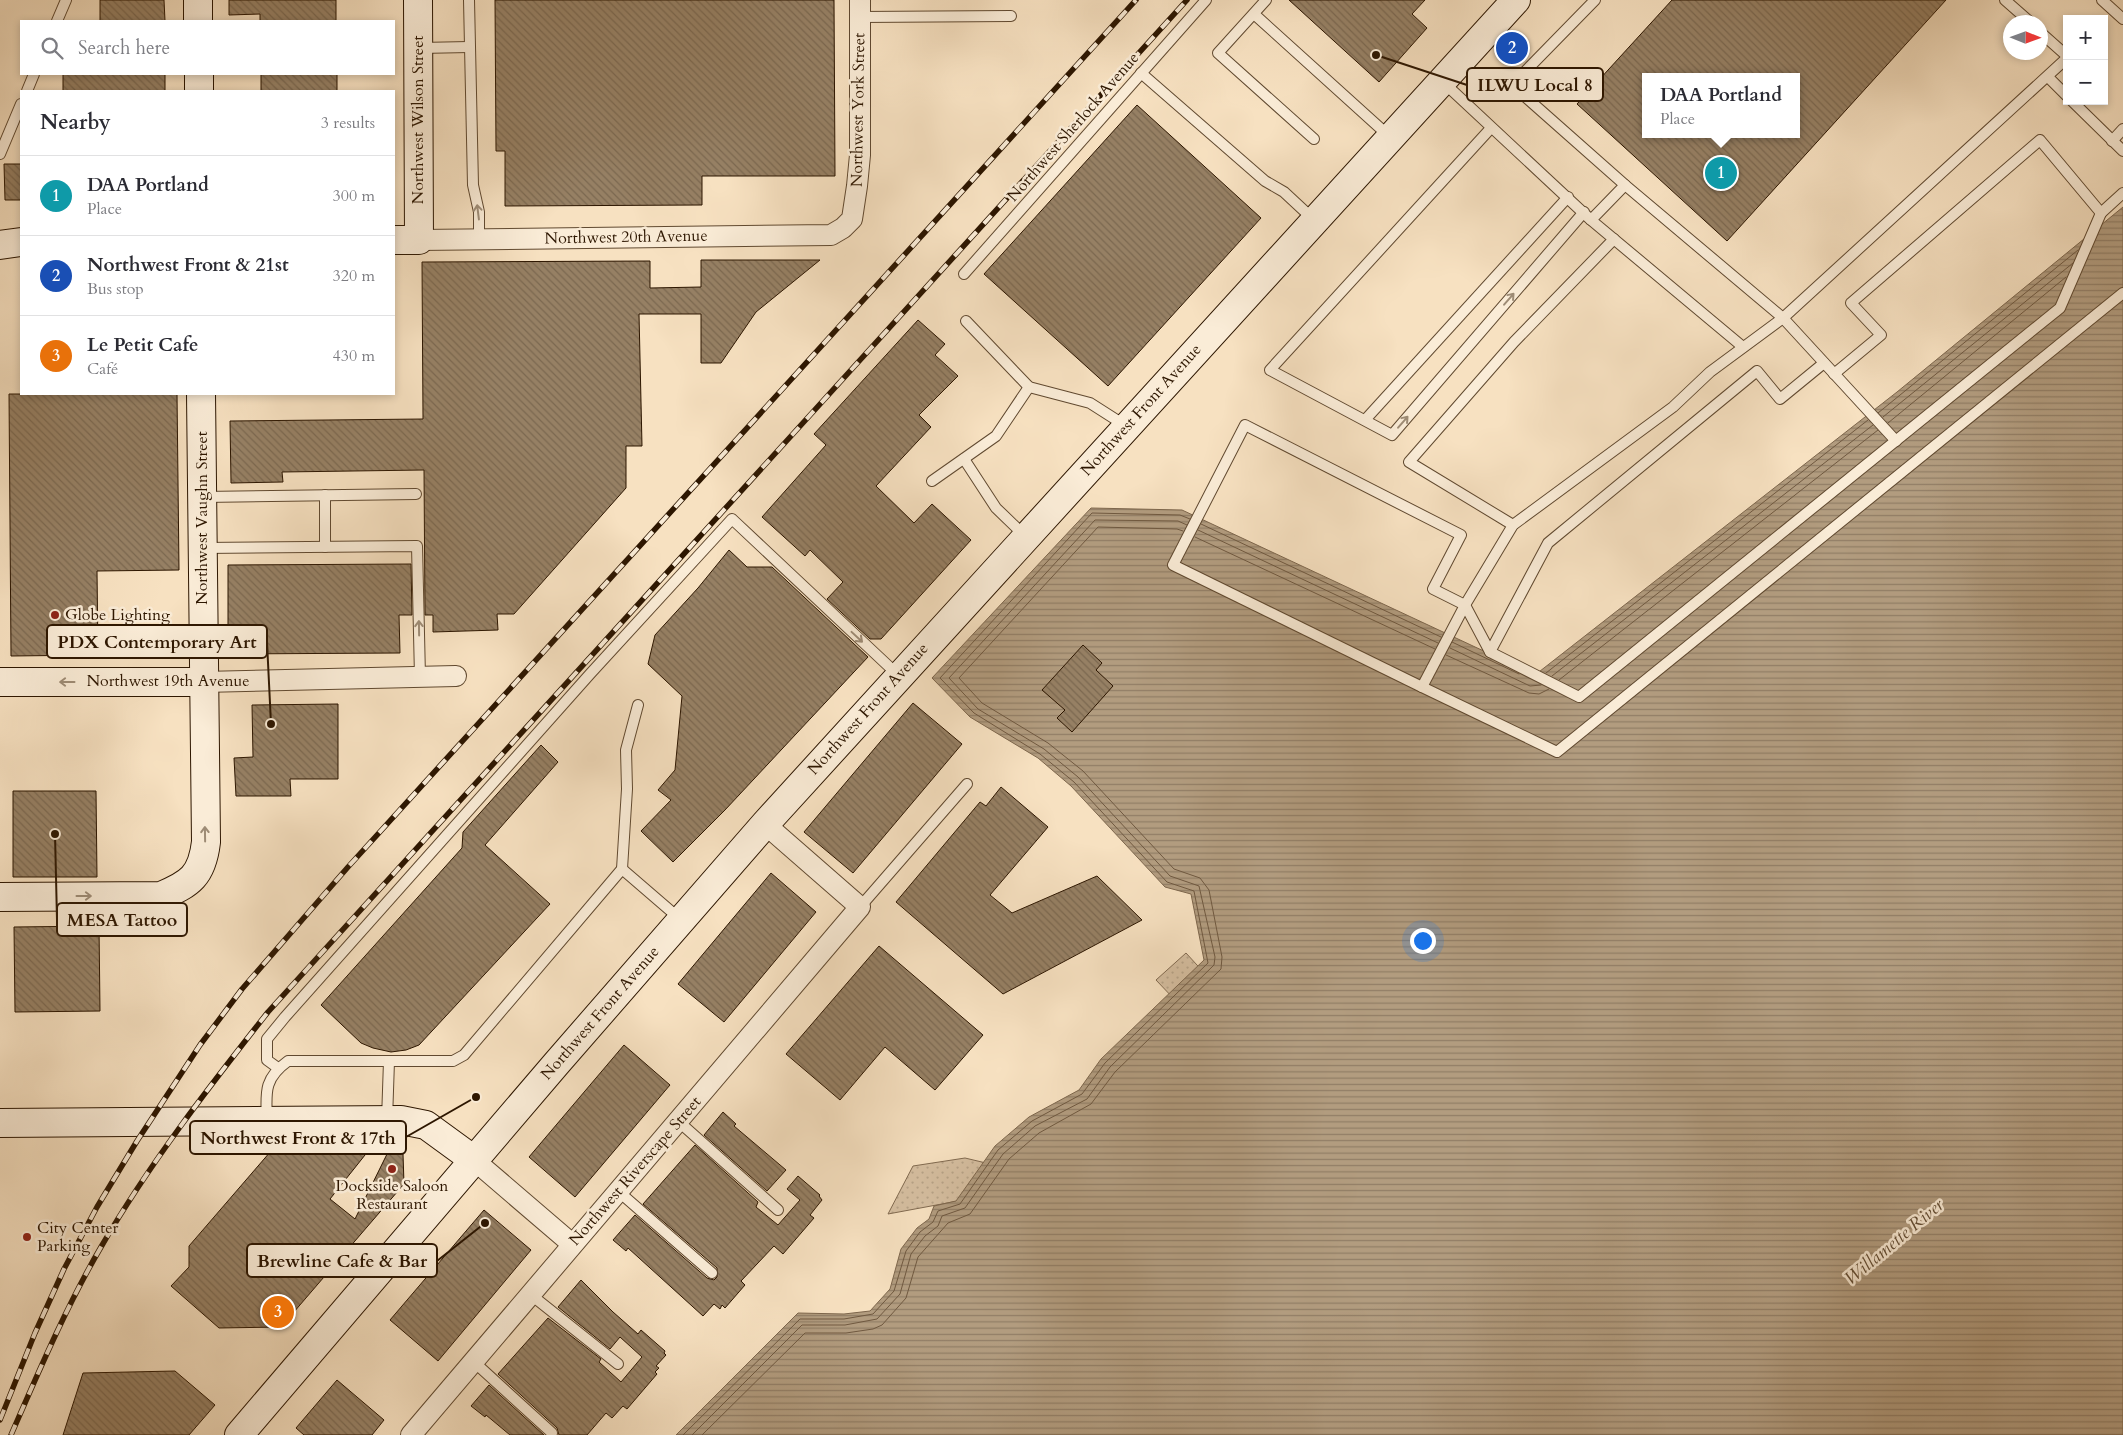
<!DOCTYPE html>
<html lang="en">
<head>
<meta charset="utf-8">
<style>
  :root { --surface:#fff; --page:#f7f7f7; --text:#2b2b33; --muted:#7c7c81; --line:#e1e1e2; --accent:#8f2418 }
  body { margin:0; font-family:Cardo,serif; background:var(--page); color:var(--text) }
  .controls { position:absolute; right:15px; top:15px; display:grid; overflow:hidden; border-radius:0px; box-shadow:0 2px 8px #0003 }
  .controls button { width:45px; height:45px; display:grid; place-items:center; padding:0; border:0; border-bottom:1px solid var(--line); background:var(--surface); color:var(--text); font:25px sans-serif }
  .compass { position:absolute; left:2003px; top:15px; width:45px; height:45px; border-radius:50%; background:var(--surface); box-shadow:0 2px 8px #0003; rotate:91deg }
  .you { position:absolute; left:1422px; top:940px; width:18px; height:18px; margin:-12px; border:4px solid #fff; border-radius:50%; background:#1a73e8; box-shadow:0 0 0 8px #1a73e833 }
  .badge { display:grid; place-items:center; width:32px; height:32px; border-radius:50%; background:var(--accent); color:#fff; font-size:16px; font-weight:700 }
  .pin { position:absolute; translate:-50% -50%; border:2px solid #fff; box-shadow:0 1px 5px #0006 }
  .popup { position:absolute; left:1642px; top:73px; width:158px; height:65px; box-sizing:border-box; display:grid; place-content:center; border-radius:0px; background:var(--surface); filter:drop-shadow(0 1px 4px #0005); font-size:16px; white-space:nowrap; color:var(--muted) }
  .popup b { font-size:19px; color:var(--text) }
  .popup::after { content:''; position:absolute; left:50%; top:100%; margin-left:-10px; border:10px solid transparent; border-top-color:var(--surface) }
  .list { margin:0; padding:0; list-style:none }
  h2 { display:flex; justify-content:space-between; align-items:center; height:65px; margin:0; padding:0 20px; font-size:21px }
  h2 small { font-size:16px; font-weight:400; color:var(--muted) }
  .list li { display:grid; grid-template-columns:32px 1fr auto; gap:15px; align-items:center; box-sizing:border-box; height:80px; padding:0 20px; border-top:1px solid var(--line) }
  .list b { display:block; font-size:19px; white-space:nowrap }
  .list p { margin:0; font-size:16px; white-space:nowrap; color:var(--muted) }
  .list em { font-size:16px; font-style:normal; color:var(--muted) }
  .icon { flex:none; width:28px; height:28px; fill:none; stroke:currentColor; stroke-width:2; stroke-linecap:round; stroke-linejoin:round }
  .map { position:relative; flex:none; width:2123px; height:1435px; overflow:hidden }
  .search { position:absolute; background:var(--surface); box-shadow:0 2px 8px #0003; left:20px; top:20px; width:375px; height:55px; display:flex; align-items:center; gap:12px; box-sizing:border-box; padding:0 18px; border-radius:0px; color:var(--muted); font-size:19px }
  .panel { position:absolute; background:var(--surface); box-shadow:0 2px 8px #0003; left:20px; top:90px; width:375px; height:305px; border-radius:0px }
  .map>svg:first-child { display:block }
  .green { fill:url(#green-dots); stroke:#816a50 }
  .water { fill:url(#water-rules); stroke:#7d664c }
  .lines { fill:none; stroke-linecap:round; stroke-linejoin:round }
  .shore { stroke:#705940; stroke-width:1 }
  .building { fill:url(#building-back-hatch); stroke:#2d1600; fill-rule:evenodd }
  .lane-casing { stroke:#604930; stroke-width:12 }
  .street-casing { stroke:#604930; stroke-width:22 }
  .secondary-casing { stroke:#2d1600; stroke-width:30 }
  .lane { stroke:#faecd7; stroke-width:10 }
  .street { stroke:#faecd7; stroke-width:20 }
  .secondary { stroke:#faecd7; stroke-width:28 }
  .rail-casing { stroke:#2d1600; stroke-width:5.5 }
  .rail { stroke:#faecd7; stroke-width:4; stroke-dasharray:11; stroke-linecap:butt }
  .oneway { stroke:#9e8c76 }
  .poi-dot { fill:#8f2418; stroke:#faecd7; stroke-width:2 }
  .labels { text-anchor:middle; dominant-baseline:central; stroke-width:5; stroke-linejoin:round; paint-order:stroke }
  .street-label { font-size:16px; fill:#2d1600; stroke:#faecd7 }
  .poi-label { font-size:16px; fill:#2d1600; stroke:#faecd7; text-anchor:start }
  .water-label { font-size:18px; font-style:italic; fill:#624c33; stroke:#faecd7 }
  .leader { fill:none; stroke:#2d1600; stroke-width:2 }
  .callout-dot { fill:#2d1600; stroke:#faecd7; stroke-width:2 }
  .callout { fill:#faecd7; stroke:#2d1600; stroke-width:2 }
  .callout-label { font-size:18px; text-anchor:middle; font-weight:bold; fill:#2d1600 }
</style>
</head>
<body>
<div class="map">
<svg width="2123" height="1435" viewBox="0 0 2123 1435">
  <defs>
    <pattern id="green-dots" width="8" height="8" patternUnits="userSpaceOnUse" patternTransform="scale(1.25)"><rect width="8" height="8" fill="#d5bea0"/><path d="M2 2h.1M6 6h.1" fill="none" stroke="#b7a388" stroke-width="1.8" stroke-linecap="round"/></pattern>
    <pattern id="water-rules" width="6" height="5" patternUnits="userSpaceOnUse" patternTransform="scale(1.25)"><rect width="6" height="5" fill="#b29c7f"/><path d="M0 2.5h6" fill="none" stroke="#917e66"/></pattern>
    <pattern id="building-back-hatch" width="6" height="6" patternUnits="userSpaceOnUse" patternTransform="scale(1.25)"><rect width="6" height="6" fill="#968064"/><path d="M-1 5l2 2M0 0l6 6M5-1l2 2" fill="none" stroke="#7b6850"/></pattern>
  </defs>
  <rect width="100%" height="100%" fill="#f7e1c1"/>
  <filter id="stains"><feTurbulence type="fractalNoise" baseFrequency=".004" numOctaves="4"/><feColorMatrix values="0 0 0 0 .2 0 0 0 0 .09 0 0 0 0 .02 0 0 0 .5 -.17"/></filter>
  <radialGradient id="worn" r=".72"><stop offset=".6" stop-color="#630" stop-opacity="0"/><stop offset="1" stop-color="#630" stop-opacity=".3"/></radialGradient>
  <polygon class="green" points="1186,953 1262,1036 958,1201 888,1214 913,1166 965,1158 986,1163 1194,1020 1156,980"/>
  <polygon class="water" points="2123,207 2123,1435 676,1435 798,1313 844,1314 870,1311 890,1289 901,1249 917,1228 929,1219 934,1206 956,1201 995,1146 1029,1117 1079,1090 1101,1059 1204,960 1191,894 1165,887 1071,786 1038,758 970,717 932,678 1091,508 1182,510 1535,675 1897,392"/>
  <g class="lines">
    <g class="shore">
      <polyline points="1878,413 2078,250"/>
      <polyline points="1883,417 2073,263"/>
      <polyline points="1888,423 2066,277"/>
      <polyline points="1201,524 1441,637"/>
      <polyline points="1198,530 1438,643"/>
      <polyline points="1195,537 1435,649"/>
      <polyline points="1452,642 1519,674"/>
      <polyline points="1450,648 1530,686 1541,685"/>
      <polyline points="1446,655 1529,693 1539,694 1549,689"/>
      <polyline points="1546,673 1868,420"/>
      <polyline points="1552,676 1873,425"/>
      <polyline points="1559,680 1878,430"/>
      <polyline points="683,1435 800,1319 844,1319 873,1314 894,1291 906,1251 920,1232 933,1222 938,1211 960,1204 998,1150 1032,1121 1082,1094 1105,1063 1208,963 1194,891 1167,882 1074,782 1040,754 974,713 940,678 1092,513 1180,515 1190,519"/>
      <polyline points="692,1435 802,1325 845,1325 877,1319 900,1294 911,1254 925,1236 938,1226 942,1216 965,1208 1003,1154 1035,1126 1087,1099 1110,1067 1214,965 1215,957 1199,886 1170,876 1078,777 1044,749 978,709 949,678 1095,520 1178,521 1187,525"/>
      <polyline points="702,1435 805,1333 846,1333 873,1329 882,1325 906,1298 918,1257 948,1223 970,1214 1009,1159 1039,1133 1091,1104 1115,1072 1221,969 1222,957 1209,890 1200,878 1174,869 1083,771 1048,743 982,703 959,678 1098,527 1177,529 1183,531"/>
    </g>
  </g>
  <g class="building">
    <polygon points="100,0 164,0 165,21 100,21"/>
    <polygon points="229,0 336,0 336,21 260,21 260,14 229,15"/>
    <polygon points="495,0 834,0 835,176 702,176 702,205 505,206 505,151 496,151"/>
    <polygon points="1289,0 1425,0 1412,14 1427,28 1379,82"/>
    <path d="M1672,0H1946L1727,241L1577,104ZM1646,77H1796V134H1646Z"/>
    <rect x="63" y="74" width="102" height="17"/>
    <rect x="261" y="74" width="76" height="17"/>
    <polygon points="1137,105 1261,218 1108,386 984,274"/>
    <polygon points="4,164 21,164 21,200 5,200"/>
    <polygon points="701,260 820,260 756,312 721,363 701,363 701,314 639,314 642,446 626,446 626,488 514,614 497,614 498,630 433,632 433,615 425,615 424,470 282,472 283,482 231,483 230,421 423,419 422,262 650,261 650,288 701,287"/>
    <polygon points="918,320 945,344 935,355 958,376 919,415 931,427 876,486 914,523 932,504 971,540 881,639 870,639 827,599 843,582 810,550 805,556 762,517 826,445 814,434"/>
    <polygon points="9,394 177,394 179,570 97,571 98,655 11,656"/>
    <polygon points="729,550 747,567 772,567 868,657 725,810 673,862 641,831 671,800 658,790 675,770 682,696 648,664 655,635 698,588"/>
    <polygon points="411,564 412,615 399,615 400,653 228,654 228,565"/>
    <polygon points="1083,645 1102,663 1096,670 1113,686 1072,732 1057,718 1065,710 1042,690"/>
    <polygon points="913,703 962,744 853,873 804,832"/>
    <polygon points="338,704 338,779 290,779 291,796 236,796 234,758 253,757 252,705"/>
    <polygon points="541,745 558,762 485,845 550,904 419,1045 406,1050 391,1052 373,1048 361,1043 321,1005 462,848 463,832"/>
    <polygon points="1001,787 1048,827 990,895 1012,913 1097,876 1142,920 1003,994 896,902 980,802 986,806"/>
    <polygon points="13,791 96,791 97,877 13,877"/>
    <polygon points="771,873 816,912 724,1022 678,984"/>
    <polygon points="99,926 100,1011 15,1012 14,927"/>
    <polygon points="879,946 983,1035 935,1090 885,1047 840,1100 786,1054"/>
    <polygon points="624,1045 670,1085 575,1197 529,1157"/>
    <polygon points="723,1112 736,1124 734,1126 786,1170 767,1191 704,1135"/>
    <polygon points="695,1145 758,1202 756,1207 778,1225 800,1200 787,1189 798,1176 820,1195 819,1196 822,1200 810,1215 814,1218 783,1254 774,1246 741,1281 745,1285 725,1308 722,1305 720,1309 714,1304 703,1316 628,1248 626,1251 613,1240 635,1215 707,1278 714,1280 717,1277 717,1268 643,1204"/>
    <polygon points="390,1148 403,1154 404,1184 281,1327 219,1328 171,1286 189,1267 189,1246 271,1151 369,1150 330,1199 355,1219"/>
    <polygon points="484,1210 531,1250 438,1361 390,1320"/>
    <polygon points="581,1280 613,1312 638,1334 641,1330 665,1351 664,1353 666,1355 656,1366 659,1368 655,1372 657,1374 627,1409 623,1406 612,1418 606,1413 587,1435 559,1435 557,1428 498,1374 548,1318 601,1359 599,1362 621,1382 642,1357 620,1337 610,1349 558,1307"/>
    <polygon points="175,1371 215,1405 189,1435 63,1435 83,1373"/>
    <polygon points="337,1380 384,1420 372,1435 304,1435 296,1428"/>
    <polygon points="489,1385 544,1435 510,1435 486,1415 485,1417 471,1406"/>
  </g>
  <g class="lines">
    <g class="lane-casing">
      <g id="lane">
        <polyline points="469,0 473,185 479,212 479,239"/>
        <polyline points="1266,0 1218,53 1314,139"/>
        <polyline points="2005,0 2030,22"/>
        <polyline points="2102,0 2123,19"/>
        <polyline points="1254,14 1390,137"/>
        <polyline points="860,17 1011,16"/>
        <polyline points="57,21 66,0"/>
        <polyline points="2040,32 2067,56"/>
        <polyline points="420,48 469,47"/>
        <polyline points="2067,58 1783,318 1710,372 1673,407 1513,525 1465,605 1422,687 1557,752 2123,293"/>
        <polyline points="1141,73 1265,181 1284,192 1313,219"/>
        <polyline points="2048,77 2067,96"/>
        <polyline points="1442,81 1591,220 1743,347"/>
        <polyline points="27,91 34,74"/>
        <polyline points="2072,101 2123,151"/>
        <polyline points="1491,128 1270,370 1392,435 1584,212"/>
        <polyline points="2112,141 2123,129"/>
        <polyline points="0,154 21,104"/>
        <polyline points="1625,185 1783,318 1896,441"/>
        <polyline points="1591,220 1625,185 1512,85 1595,0"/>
        <polyline points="964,274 1206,0"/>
        <polyline points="966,321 1029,387 1090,403 1126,426"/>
        <polyline points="1834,374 1881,335 1851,303 2040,140 2101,213 2123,193"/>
        <polyline points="1365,420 1568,197"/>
        <polyline points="964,459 996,508 1025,536"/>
        <polyline points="932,481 996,436 1029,387"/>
        <polyline points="325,495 325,547"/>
        <polyline points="203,497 416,494"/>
        <polyline points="1513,525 1409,462 1514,342 1614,239"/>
        <polyline points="203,548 417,546 420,677"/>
        <polyline points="1490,652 1579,697 2060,308 2101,213"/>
        <polyline points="1422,687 1173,565 1245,425 1461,535 1433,589 1465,605 1490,652 1548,543 1757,371 1780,399 1824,363"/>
        <polyline points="622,869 627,789 626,750 638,705"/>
        <polyline points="860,907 967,784"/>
        <polyline points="278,1068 267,1060 267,1039 285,1017 590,674 732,519 898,675"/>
        <polyline points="387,1120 389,1061"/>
        <path d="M267,1121C266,1093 263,1079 288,1061H453L464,1055L622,869L680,919"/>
        <polyline points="678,1121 778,1210"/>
        <polyline points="618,1191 712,1273"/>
        <polyline points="530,1294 618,1364"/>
        <polyline points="473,1361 552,1433"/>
      </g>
    </g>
    <g class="street-casing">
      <g id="street">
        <polyline points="419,240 831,235 843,228 852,219 857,186 860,155 860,0"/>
        <polyline points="203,682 456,676"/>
        <polyline points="474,1160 572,1244"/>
        <polyline points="411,1435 860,907 765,824"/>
      </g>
    </g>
    <g class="secondary-casing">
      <g id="secondary">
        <polyline points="198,0 198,21"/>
        <polyline points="199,74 199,91"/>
        <polyline points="394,240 419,240 418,0"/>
        <polyline points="0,245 21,242"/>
        <polyline points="0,682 203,682"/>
        <path d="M0,897L161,896C190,884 202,876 206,842L201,394"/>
        <polyline points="0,1123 401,1120 426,1125 474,1160"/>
        <polyline points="239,1435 556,1064 765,824 1516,0"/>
      </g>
    </g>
    <use href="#lane" class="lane"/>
    <use href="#street" class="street"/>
    <use href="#secondary" class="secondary"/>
    <g class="rail-casing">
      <g id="rail">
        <polyline points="0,1420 35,1333 64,1269 97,1207 137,1141 200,1045 242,989 348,867 1136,0"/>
        <path d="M11,1435C39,1371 66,1307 101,1247C149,1164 209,1087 268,1012L1187,0"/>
      </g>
    </g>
    <use href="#rail" class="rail"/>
  </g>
  <defs><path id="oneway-shaft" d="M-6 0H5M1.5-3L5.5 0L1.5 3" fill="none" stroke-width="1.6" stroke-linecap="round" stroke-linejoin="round" transform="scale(1.25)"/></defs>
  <g class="oneway">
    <use href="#oneway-shaft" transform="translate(478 212) rotate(-97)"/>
    <use href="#oneway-shaft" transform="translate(1509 299) rotate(-49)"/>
    <use href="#oneway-shaft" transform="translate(1403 422) rotate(-49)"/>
    <use href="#oneway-shaft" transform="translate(419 628) rotate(-91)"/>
    <use href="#oneway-shaft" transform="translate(857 637) rotate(43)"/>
    <use href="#oneway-shaft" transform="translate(67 682) rotate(180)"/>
    <use href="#oneway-shaft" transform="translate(205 834) rotate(-91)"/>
    <use href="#oneway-shaft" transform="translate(84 896)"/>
  </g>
  <g class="poi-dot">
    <circle cx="55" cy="615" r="5"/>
    <circle cx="392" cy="1169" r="5"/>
    <circle cx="27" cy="1237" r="5"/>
  </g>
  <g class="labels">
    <g class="street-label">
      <text transform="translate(858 110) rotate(-89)">Northwest York Street</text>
      <text transform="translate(418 120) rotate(-90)">Northwest Wilson Street</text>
      <text transform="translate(1073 127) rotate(-49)">Northwest Sherlock Avenue</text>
      <text transform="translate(626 237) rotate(-1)">Northwest 20th Avenue</text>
      <text transform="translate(1141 410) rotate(-48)">Northwest Front Avenue</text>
      <text transform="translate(202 518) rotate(-90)">Northwest Vaughn Street</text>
      <text x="168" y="681">Northwest 19th Avenue</text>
      <text transform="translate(868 709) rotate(-48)">Northwest Front Avenue</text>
      <text transform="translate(600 1013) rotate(-49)">Northwest Front Avenue</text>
      <text transform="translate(635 1171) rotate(-49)">Northwest Riverscape Street</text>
    </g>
    <g class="poi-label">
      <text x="65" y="615">Globe Lighting</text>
      <text x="392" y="1186" text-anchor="middle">Dockside Saloon<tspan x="392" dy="18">Restaurant</tspan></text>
      <text x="37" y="1228">City Center<tspan x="37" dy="18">Parking</tspan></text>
    </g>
    <g class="water-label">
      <text transform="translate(1894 1242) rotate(-40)">Willamette River</text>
    </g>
  </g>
  <path class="leader" d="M1376 55L1467 85M271 724L267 642M55 834L57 920M476 1097L406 1137M485 1223L437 1261"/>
  <g class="callout-dot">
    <circle cx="1376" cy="55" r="5"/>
    <circle cx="271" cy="724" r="5"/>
    <circle cx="55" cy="834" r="5"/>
    <circle cx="476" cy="1097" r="5"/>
    <circle cx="485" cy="1223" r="5"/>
  </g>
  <g class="callout">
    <rect x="1467" y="68" width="136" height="33" rx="5"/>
    <rect x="47" y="625" width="220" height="33" rx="5"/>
    <rect x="57" y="903" width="130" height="33" rx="5"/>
    <rect x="190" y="1121" width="216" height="33" rx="5"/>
    <rect x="247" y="1244" width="190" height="33" rx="5"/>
  </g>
  <g class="callout-label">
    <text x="1535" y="91">ILWU Local 8</text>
    <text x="157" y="648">PDX Contemporary Art</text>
    <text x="122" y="926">MESA Tattoo</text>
    <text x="298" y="1144">Northwest Front &amp; 17th</text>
    <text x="342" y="1267">Brewline Cafe &amp; Bar</text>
  </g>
  <rect width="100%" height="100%" filter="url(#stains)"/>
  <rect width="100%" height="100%" fill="url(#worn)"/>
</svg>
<div class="controls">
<button>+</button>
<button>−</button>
</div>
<svg class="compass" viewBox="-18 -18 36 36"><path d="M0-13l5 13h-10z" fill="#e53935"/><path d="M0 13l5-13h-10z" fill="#7c7c81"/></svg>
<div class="you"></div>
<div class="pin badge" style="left:1721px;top:173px;background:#0f9aa8">1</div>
<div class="popup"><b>DAA Portland</b>Place</div>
<div class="pin badge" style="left:1512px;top:48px;background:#1a4fb4">2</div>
<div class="pin badge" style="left:278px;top:1312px;background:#e8710a">3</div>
<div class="search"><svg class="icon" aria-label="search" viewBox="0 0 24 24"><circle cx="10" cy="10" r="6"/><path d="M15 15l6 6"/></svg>Search here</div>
<section class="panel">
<h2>Nearby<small>3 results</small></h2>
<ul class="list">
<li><span class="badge" style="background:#0f9aa8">1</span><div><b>DAA Portland</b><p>Place</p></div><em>300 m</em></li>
<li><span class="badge" style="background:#1a4fb4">2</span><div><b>Northwest Front &amp; 21st</b><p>Bus stop</p></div><em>320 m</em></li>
<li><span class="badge" style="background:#e8710a">3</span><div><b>Le Petit Cafe</b><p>Café</p></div><em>430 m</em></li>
</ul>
</section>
</div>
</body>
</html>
